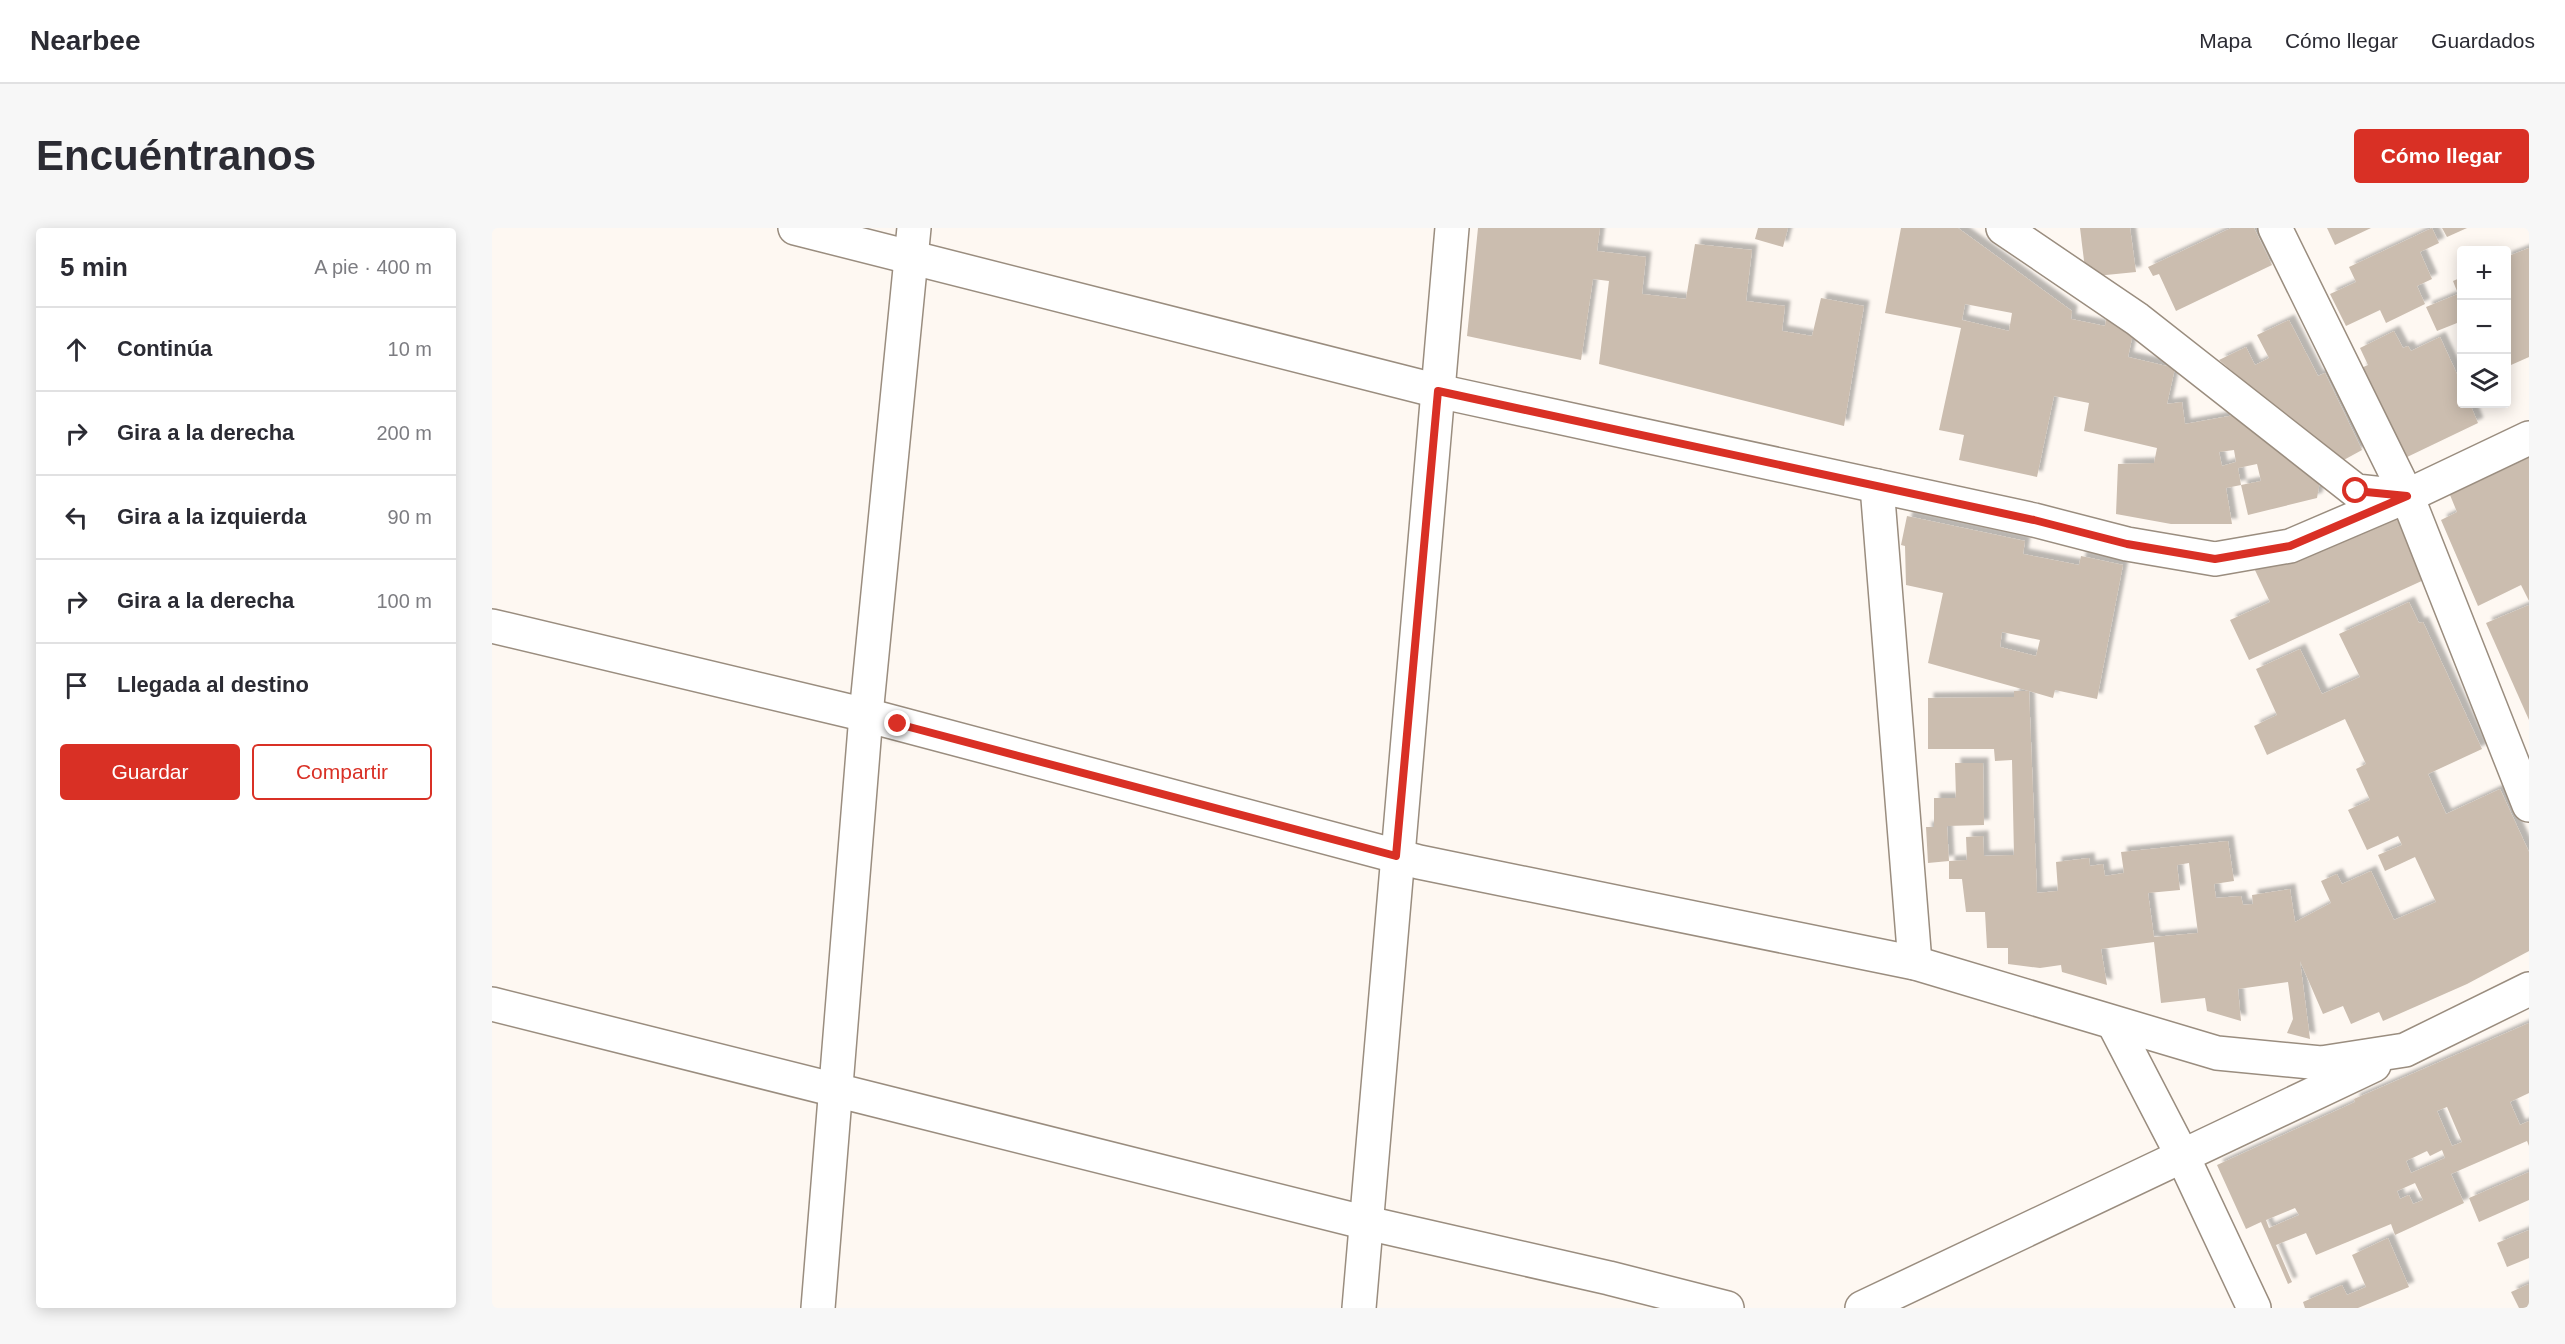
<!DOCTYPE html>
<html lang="es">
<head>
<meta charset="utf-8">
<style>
  :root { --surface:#fff; --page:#f7f7f7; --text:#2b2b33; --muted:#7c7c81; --line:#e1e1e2; --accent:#d93025 }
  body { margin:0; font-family:Arial,sans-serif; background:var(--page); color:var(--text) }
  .controls { position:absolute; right:18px; top:18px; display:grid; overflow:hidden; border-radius:6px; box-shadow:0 3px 15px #0003 }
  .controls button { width:54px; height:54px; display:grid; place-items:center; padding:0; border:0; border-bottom:2px solid var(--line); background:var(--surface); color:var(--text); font:30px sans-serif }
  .stop { position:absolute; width:18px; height:18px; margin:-14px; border:4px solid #d93025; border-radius:50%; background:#fff }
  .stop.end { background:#d93025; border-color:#fff; box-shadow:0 2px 6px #0008 }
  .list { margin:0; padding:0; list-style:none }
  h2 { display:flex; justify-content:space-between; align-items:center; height:78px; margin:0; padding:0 24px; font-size:26px }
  h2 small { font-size:20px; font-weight:400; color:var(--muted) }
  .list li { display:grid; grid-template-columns:39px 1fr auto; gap:18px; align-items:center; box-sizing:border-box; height:84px; padding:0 24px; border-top:2px solid var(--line) }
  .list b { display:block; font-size:22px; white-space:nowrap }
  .list em { font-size:20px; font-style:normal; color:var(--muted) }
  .actions { display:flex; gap:12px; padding:18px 24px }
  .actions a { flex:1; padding:14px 0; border:2px solid var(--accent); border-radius:6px; text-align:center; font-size:21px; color:var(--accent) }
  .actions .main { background:var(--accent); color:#fff }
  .icon { flex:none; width:33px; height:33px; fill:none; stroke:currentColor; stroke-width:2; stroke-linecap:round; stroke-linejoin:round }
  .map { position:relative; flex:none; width:2037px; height:1080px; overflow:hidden; border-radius:6px }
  header { display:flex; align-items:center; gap:36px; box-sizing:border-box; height:84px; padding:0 30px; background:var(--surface); border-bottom:2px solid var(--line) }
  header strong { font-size:28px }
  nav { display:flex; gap:33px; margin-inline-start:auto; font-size:21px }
  .intro { display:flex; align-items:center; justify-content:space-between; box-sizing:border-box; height:144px; padding:0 36px }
  h1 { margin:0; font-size:42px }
  .button { padding:15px 27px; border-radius:6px; background:var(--accent); color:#fff; font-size:21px; font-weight:700 }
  main { display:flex; gap:36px; padding:0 36px }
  aside { flex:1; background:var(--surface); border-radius:6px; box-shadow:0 3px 15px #0003 }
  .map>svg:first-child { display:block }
  .building { fill:#cbbdaf; fill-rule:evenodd; filter:url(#shadow) }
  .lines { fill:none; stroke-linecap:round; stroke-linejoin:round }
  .minor-casing { stroke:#9a8d7f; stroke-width:36 }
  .minor { stroke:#fff; stroke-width:33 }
  .route { stroke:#d93025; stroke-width:8 }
</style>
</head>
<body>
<header>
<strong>Nearbee</strong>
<nav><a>Mapa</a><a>Cómo llegar</a><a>Guardados</a></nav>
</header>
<div class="intro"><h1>Encuéntranos</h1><a class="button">Cómo llegar</a></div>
<main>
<aside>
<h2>5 min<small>A pie · 400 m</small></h2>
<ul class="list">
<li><svg class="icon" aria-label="ahead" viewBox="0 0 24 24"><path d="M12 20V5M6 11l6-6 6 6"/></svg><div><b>Continúa</b></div><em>10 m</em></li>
<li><svg class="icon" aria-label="right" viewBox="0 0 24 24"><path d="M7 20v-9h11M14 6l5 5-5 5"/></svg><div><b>Gira a la derecha</b></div><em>200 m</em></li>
<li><svg class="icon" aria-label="left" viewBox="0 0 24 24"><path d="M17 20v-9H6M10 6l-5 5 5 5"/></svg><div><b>Gira a la izquierda</b></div><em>90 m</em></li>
<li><svg class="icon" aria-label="right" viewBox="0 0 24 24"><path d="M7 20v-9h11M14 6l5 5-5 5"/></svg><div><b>Gira a la derecha</b></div><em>100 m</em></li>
<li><svg class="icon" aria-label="arrive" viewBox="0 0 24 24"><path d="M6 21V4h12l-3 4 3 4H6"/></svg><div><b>Llegada al destino</b></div></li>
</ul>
<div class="actions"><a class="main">Guardar</a><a>Compartir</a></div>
</aside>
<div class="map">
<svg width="2037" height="1080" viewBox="0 0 2037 1080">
  <defs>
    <filter id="shadow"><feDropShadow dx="5.5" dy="-5.5" stdDeviation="1.5" flood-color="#0004"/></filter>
  </defs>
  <rect width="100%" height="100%" fill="#fef8f2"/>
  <g class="building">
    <polygon points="986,0 1108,0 1105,23 1154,29 1150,66 1194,71 1203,16 1260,22 1254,73 1293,78 1290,103 1320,108 1329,70 1372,78 1352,198 1107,136 1117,53 1101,51 1089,132 975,108"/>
    <polygon points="1266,0 1296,0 1291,19 1263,11"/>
    <path d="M1409,0H1466L1580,83L1579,91L1613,98L1615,86L1642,101L1636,129L1683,140L1675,176L1690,174L1693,196L1754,185L1829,247L1825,270L1756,287L1749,257L1769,253L1765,236L1746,240L1749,257L1734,260L1740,296H1679L1624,286L1626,236L1662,235L1665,220L1592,203L1597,175L1562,168L1545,249L1467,232L1472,207L1447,202L1469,100L1393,85ZM1473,76L1520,85L1517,103L1470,92ZM1742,222L1744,234L1730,238L1727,224Z"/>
    <polygon points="1588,0 1638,0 1644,44 1594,49"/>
    <polygon points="1739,0 1762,0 1780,37 1684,83 1667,46 1661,48 1656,39"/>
    <polygon points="1835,0 1879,0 1843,17"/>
    <polygon points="1940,0 1947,15 1928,24 1940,51 1925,58 1933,76 1894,95 1888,82 1854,98 1838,66 1864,54 1857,39"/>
    <polygon points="1950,0 1975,0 1955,9"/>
    <polygon points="2037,20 2037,129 2019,137 2014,127 2014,29"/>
    <polygon points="1970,49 1970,93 1945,103 1934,79 1966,66 1961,53"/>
    <polygon points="1797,92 1826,148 1833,145 1870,222 1848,234 1727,132 1754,119 1763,137 1777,130 1765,107"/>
    <polygon points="1902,103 1911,120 1916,118 1919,123 1948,109 1970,157 1970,176 1978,176 1986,195 1913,230 1869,140 1876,137 1868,120"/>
    <polygon points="2037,230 2037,373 2029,357 1986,378 1949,292 1965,284 1958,267"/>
    <path d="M1415,288L1533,313L1531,326L1587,337L1589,328L1631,337L1605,471L1563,462L1561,470L1537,463L1545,665L1566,663L1564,634L1597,630L1598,638L1611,636L1613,648L1632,645L1629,624L1736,613L1742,653L1722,656L1724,670L1749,668L1751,677L1761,676L1760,667L1798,661L1803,694L1839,675L1829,653L1845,646L1850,656L1879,643L1902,692L1944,674L1923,629L1893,643L1886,627L1910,617L1906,608L1875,622L1856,582L1878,572L1864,541L1874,536L1853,491L1775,527L1762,498L1785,487L1764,441L1808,421L1830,466L1868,449L1847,406L1917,374L1927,395L1931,394L1990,521L1936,546L1954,586L2008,561L2037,624V723L1975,756L1891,793L1887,784L1859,796L1851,778L1831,786L1808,733L1818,811L1795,805L1801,791L1796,754L1746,761L1749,793L1715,783L1713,770L1669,775L1662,714L1609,721L1615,757L1570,744L1569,737L1548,740L1516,736V720H1495L1493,684H1474L1470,651H1457V633L1436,635L1434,599H1442V570H1464L1463,535H1491L1492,597L1455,598L1457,633L1475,632L1474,609L1491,608L1492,628L1522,627L1520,532L1503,533L1502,521H1436V470L1522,469V463H1537L1436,435L1451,365L1414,357L1413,318L1409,317ZM1510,404L1548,412L1544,428L1508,419ZM1697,635L1706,705L1662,709L1656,665L1688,662L1685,637Z"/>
    <polygon points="1906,289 1934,351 1757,432 1738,392 1778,374 1762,340"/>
    <polygon points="2037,377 2037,492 1994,395"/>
    <path d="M2037,795V865L2018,874L2028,897L2037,893V918L2035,913L1959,946L1972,975L1903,1007L1899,996L1824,1027L1814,1005L1784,1017L1800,1054L1796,1056L1769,994L1754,1001L1725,937L1863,874L1862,871ZM1955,879L1970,914L1960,918L1945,883ZM1950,922L1953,930L1919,945L1914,933L1935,923L1938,928ZM1923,955L1931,972L1921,976L1917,967L1908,971L1905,963ZM1803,980L1807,987L1777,1000L1774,992Z"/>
    <polygon points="2037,944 2037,972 1987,994 1977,970"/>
    <polygon points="2037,1002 2037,1030 2015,1039 2005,1015"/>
    <polygon points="1896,1010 1917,1059 1866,1080 1813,1080 1811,1074 1850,1057 1855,1067 1874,1059 1860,1027"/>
    <polygon points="2037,1056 2037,1080 2027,1080 2019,1064"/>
  </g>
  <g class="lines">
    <g class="minor-casing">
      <g id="minor">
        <polyline points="303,0 946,163 1542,292 1635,316 1723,331 1798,318 1915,268 2037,210"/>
        <polyline points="1511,0 1645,91 1864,263 1910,268"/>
        <polyline points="1783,0 1915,268 2037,577"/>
        <polyline points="1385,258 1423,735"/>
        <polyline points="0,398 374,487 927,634 1423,735 1725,825 1829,835 1913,822 2037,761"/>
        <polyline points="0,776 875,995 1117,1050 1235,1080"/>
        <polyline points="1622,796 1691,929 1762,1080"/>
        <polyline points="326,1080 374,487 422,0"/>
        <polyline points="867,1080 960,0"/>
        <polyline points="1370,1080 1882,837"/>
      </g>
    </g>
    <use href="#minor" class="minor"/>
  </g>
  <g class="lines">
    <polyline class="route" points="406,496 904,628 946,163 1542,292 1635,316 1723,331 1798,318 1915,268 1864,263"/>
  </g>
</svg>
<div class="controls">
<button>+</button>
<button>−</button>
<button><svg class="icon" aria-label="layers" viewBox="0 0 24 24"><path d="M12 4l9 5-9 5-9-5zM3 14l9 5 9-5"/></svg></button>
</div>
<div class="stop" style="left:1864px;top:263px"></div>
<div class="stop end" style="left:406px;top:496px"></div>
</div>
</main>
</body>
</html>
